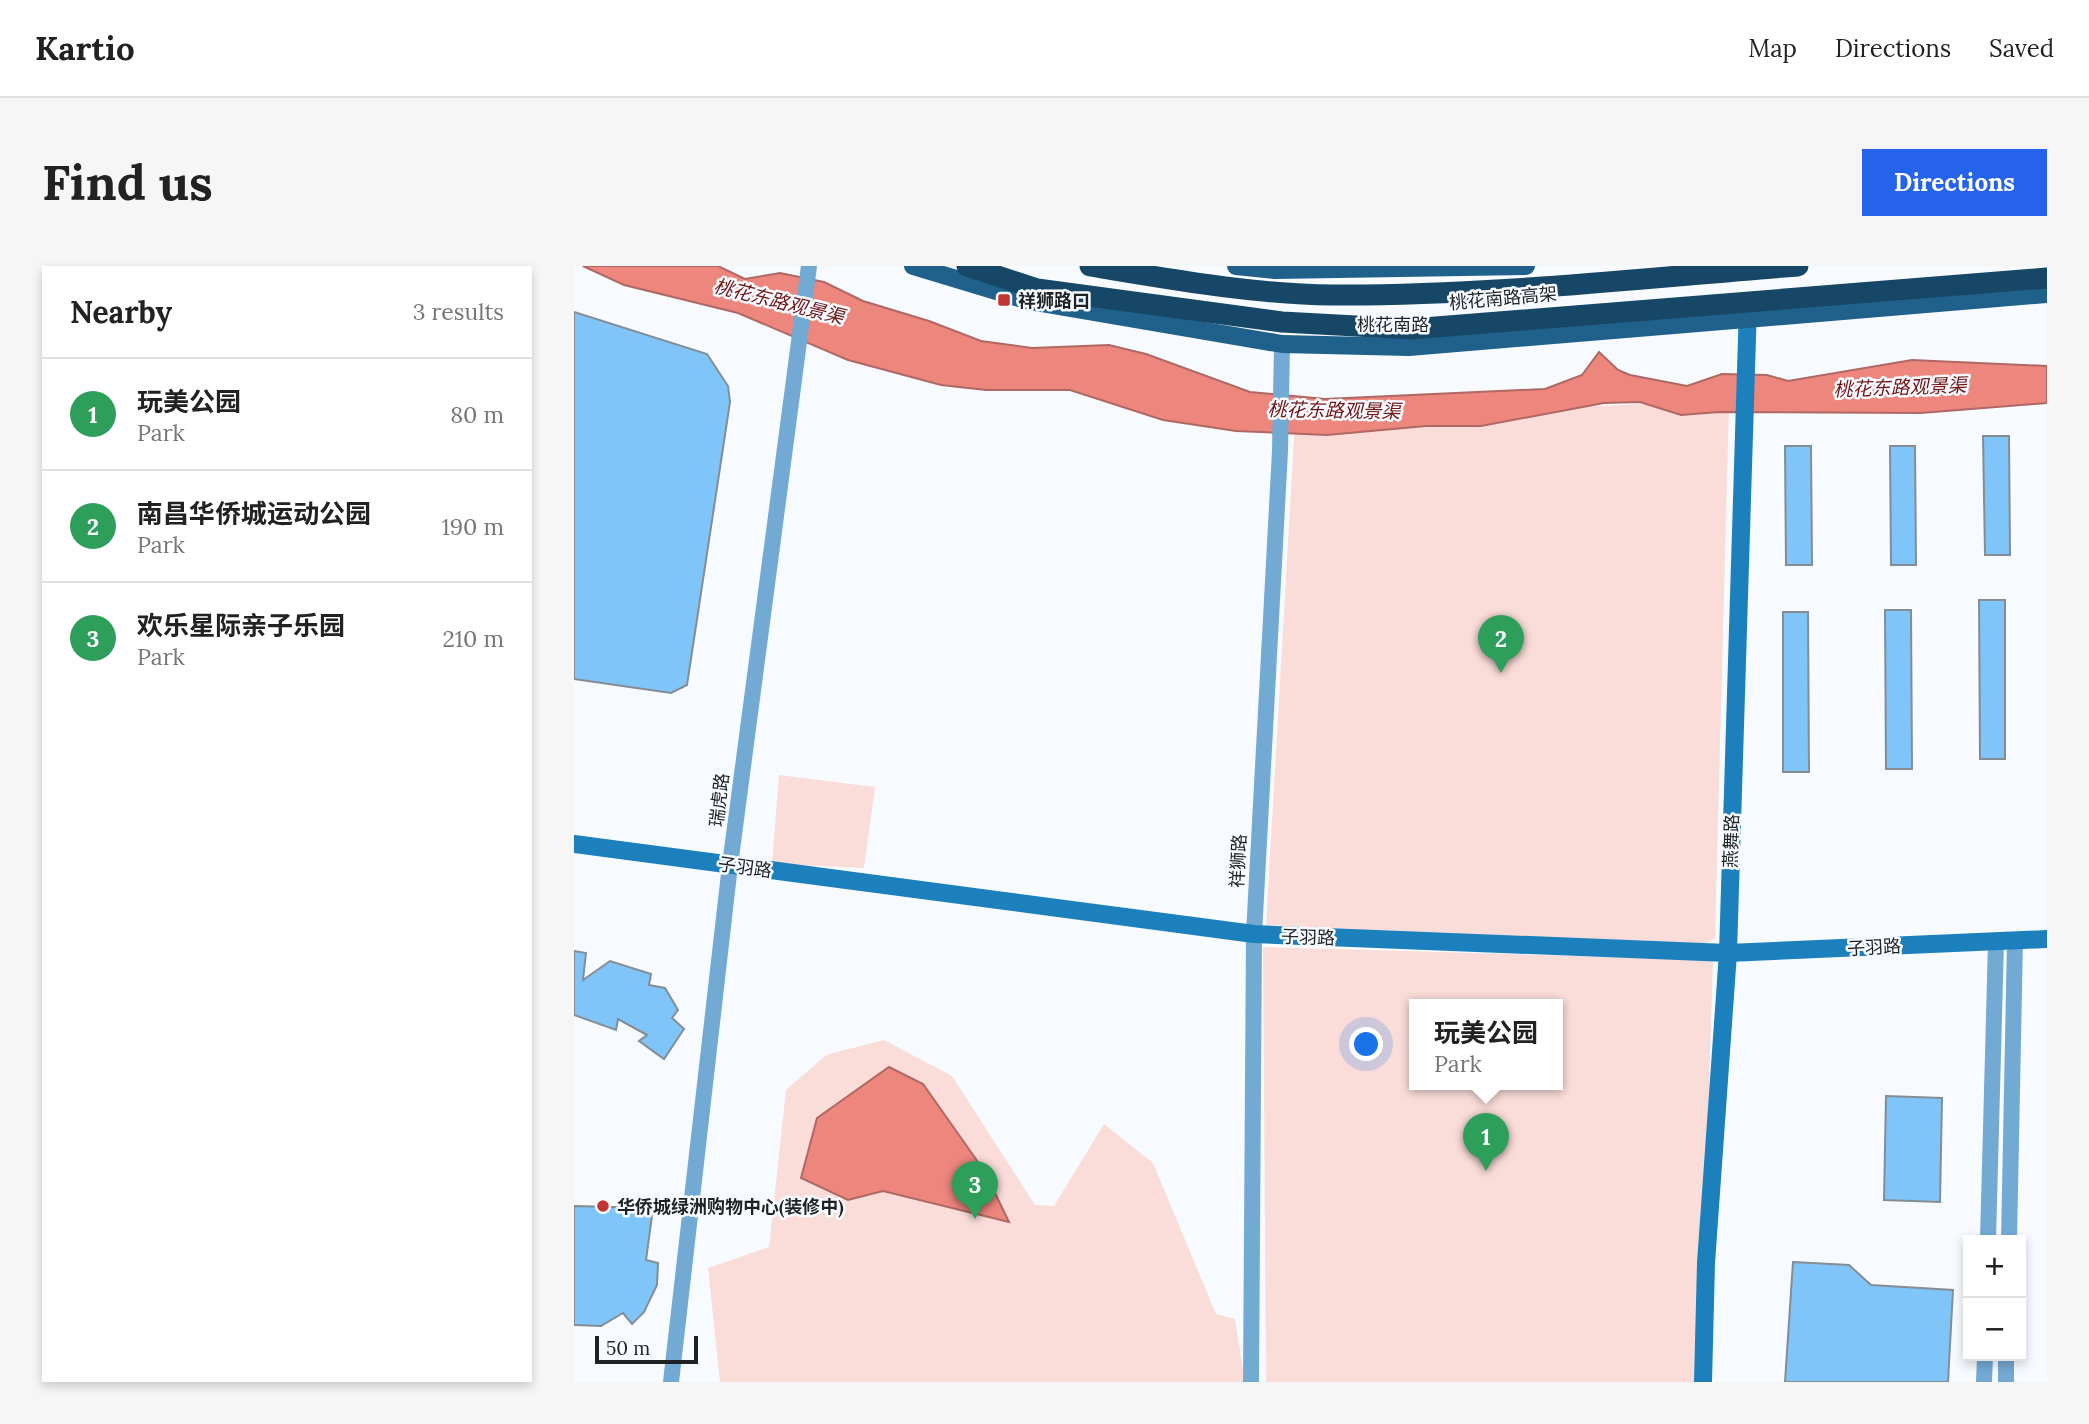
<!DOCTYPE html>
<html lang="en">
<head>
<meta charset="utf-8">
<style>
  :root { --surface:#fff; --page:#f6f6f6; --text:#222; --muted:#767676; --line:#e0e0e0; --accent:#2563eb }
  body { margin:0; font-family:Lora,"Noto Sans SC",serif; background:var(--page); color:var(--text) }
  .controls { position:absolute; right:21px; bottom:21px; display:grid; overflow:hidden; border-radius:0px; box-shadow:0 4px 10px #0003 }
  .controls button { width:63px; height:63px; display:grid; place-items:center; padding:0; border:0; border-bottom:2px solid var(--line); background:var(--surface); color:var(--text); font:35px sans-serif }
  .scale { position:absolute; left:21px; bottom:18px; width:103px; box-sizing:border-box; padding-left:7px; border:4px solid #1e2225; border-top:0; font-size:19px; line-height:24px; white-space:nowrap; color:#1e2225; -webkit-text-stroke:5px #f7fbff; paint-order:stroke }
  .you { position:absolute; left:793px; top:779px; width:24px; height:24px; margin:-18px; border:5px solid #fff; border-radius:50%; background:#1a73e8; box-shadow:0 0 0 10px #1a73e833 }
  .badge { display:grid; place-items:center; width:46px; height:46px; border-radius:50%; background:var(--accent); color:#fff; font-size:23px; font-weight:700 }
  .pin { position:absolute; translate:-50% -58px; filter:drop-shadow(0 2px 4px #0008) }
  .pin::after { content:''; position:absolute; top:37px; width:24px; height:21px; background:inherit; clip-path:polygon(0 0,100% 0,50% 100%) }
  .popup { position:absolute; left:835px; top:733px; width:154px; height:91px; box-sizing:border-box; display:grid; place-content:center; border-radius:0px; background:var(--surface); filter:drop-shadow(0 2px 5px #0005); font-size:23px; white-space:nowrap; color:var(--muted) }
  .popup b { font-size:26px; color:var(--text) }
  .popup::after { content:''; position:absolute; left:50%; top:100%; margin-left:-14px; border:14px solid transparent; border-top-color:var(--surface) }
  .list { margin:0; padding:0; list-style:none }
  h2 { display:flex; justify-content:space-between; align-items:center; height:91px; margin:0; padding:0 28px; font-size:30px }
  h2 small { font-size:23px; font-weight:400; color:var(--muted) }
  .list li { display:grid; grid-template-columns:46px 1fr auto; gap:21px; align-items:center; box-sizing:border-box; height:112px; padding:0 28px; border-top:2px solid var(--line) }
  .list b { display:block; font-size:26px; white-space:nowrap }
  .list p { margin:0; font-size:23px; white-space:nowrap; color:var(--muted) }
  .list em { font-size:23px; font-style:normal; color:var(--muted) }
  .map { position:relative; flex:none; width:1473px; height:1116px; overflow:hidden; border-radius:0px }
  header { display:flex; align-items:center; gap:42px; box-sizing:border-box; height:98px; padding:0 35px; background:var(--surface); border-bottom:2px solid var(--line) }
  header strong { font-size:33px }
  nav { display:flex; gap:38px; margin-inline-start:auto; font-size:24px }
  .intro { display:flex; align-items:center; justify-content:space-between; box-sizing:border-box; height:168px; padding:0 42px }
  h1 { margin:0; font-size:49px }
  .button { padding:18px 32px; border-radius:0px; background:var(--accent); color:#fff; font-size:24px; font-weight:700 }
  main { display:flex; gap:42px; padding:0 42px }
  aside { flex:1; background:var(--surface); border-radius:0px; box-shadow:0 4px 10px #0003 }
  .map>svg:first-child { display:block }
  .green { fill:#faddd9; fill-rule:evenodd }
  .water { fill:#ed867d; stroke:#af6863; stroke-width:2 }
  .building { fill:#80c5f9; stroke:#848d94; stroke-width:2 }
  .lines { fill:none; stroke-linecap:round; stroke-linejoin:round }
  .street { stroke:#73aad4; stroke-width:16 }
  .secondary { stroke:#1c80bd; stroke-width:18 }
  .primary { stroke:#20618c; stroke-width:18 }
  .highway { stroke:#174767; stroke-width:21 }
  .poi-dot { fill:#c23331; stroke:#f7fbff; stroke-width:2.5 }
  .labels { text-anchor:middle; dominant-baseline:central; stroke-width:5; stroke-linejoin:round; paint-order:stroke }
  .street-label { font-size:18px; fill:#1e2225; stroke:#f7fbff }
  .poi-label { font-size:18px; font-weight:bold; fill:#1e2225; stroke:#f7fbff; text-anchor:start }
  .water-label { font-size:19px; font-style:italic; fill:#701414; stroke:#f7fbff }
</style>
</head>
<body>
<header>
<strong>Kartio</strong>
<nav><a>Map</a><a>Directions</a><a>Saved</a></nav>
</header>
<div class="intro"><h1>Find us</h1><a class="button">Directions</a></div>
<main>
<aside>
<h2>Nearby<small>3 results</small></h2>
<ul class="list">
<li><span class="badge" style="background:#2e9e5b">1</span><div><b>玩美公园</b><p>Park</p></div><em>80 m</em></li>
<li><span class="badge" style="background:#2e9e5b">2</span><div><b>南昌华侨城运动公园</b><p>Park</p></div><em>190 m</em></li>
<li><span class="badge" style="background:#2e9e5b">3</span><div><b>欢乐星际亲子乐园</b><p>Park</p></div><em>210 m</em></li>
</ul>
</aside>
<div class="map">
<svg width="1473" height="1116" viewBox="0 0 1473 1116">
  <rect width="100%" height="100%" fill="#f7fbff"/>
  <g class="green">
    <polygon points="1105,136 1155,139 1141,672 1124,681 692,659 721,155"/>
    <polygon points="205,509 301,521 290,602 198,598"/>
    <path d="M689,681L1139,694L1126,1116H692ZM840,739H984V819H840Z"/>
    <polygon points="310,774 378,810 461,939 480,940 530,858 579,897 642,1048 661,1053 671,1116 146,1116 134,1002 195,981 212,824 252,789"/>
  </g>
  <g class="water">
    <polygon points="9,0 144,0 171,13 206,7 250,16 289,35 355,55 407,75 458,82 535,79 572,88 676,126 751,133 971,123 1008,109 1025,86 1044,104 1056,109 1113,120 1148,108 1193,109 1214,115 1338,94 1473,100 1473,137 1347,147 1145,146 1107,149 1066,136 1030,137 907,160 852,160 753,169 662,165 589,154 496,124 412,124 367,119 274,94 164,47 50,19"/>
    <polygon points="315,801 349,818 411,906 435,956 309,925 274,934 227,912 243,852"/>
  </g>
  <g class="building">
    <polygon points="0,46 133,88 154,120 156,136 113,419 97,427 0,413"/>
    <polygon points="1409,170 1435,170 1436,289 1411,289"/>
    <polygon points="1211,180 1237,180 1238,299 1212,299"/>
    <polygon points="1316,180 1341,180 1342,299 1317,299"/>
    <polygon points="1405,334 1431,334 1431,493 1406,493"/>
    <polygon points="1311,344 1337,344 1338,503 1312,503"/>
    <polygon points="1209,346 1234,346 1235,506 1209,506"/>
    <polygon points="0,685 12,687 9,714 36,695 77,708 75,719 91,722 104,744 98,752 110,763 90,793 65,775 73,769 44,753 42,764 0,749"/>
    <polygon points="1312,830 1368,832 1366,936 1310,934"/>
    <polygon points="0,940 79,942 72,994 84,997 83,1019 70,1046 58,1058 49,1047 27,1060 0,1059"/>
    <polygon points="1219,996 1275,999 1297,1019 1379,1024 1374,1116 1211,1116"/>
  </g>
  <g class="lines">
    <g class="street">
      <polyline points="1414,974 1422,676"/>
      <polyline points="1435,974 1441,674"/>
      <polyline points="97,1116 156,599 235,0"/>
      <polyline points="677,1116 680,668 706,185 708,78"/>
      <polyline points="1410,1116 1411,1090"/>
      <polyline points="1432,1116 1432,1090"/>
    </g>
    <g class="secondary">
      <polyline points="0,578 680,668 1154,687 1473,673"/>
      <polyline points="1129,1116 1132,997 1154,687 1174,39"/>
    </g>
    <g class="primary">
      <polyline points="339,0 455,35 708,78 835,81 1473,28"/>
      <polyline points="662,0 701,4 952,0"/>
    </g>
    <g class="highway">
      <polyline points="393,0 463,23 708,56 837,63 1473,12"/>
      <path d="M516,0C596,13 677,28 758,29C914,30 1069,12 1224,0"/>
    </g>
  </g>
  <g class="poi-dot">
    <rect x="423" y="27" width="14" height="14" rx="3.5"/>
    <circle cx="29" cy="940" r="7"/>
  </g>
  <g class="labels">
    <g class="street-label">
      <text transform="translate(929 32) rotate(-5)">桃花南路高架</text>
      <text x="819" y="58">桃花南路</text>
      <text transform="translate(145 534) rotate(-83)">瑞虎路</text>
      <text transform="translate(1157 575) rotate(-88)">燕舞路</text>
      <text transform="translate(664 595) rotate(-87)">祥狮路</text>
      <text transform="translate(171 601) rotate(8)">子羽路</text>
      <text transform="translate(734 671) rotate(2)">子羽路</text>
      <text transform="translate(1300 681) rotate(-3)">子羽路</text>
    </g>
    <g class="poi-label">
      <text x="444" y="34">祥狮路口</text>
      <text x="43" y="940">华侨城绿洲购物中心(装修中)</text>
    </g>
    <g class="water-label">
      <text transform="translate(205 35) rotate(14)">桃花东路观景渠</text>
      <text transform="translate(1326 121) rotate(-2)">桃花东路观景渠</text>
      <text transform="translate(760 144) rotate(1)">桃花东路观景渠</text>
    </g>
  </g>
</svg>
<div class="controls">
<button>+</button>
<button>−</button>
</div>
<div class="scale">50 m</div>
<div class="you"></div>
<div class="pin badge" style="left:912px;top:905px;background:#2e9e5b">1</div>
<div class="popup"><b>玩美公园</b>Park</div>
<div class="pin badge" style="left:927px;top:407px;background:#2e9e5b">2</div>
<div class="pin badge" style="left:401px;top:953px;background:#2e9e5b">3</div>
</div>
</main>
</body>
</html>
